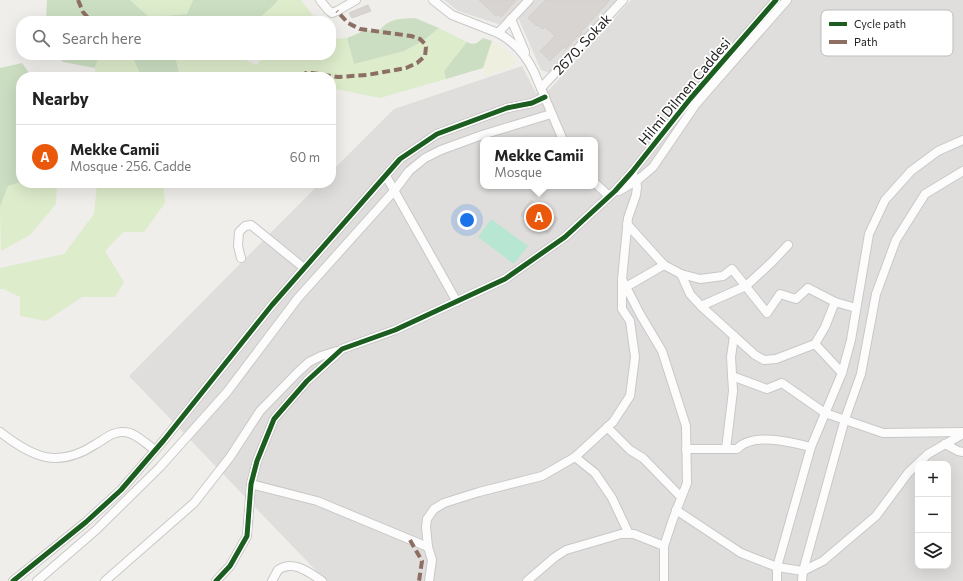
<!DOCTYPE html>
<html lang="en">
<head>
<meta charset="utf-8">
<style>
  :root { --surface:#fff; --page:#f6f6f6; --text:#222; --muted:#767676; --line:#e0e0e0; --accent:#ea580c }
  body { margin:0; font-family:Commissioner,sans-serif; background:var(--page); color:var(--text) }
  .controls { position:absolute; right:12px; bottom:12px; display:grid; overflow:hidden; border-radius:8px; box-shadow:0 4px 16px #0002 }
  .controls button { width:36px; height:36px; display:grid; place-items:center; padding:0; border:0; border-bottom:1px solid var(--line); background:var(--surface); color:var(--text); font:20px sans-serif }
  .you { position:absolute; left:467px; top:220px; width:14px; height:14px; margin:-10px; border:3px solid #fff; border-radius:50%; background:#1a73e8; box-shadow:0 0 0 6px #1a73e833 }
  .badge { display:grid; place-items:center; width:26px; height:26px; border-radius:50%; background:var(--accent); color:#fff; font-size:13px; font-weight:700 }
  .pin { position:absolute; translate:-50% -50%; border:2px solid #fff; box-shadow:0 1px 4px #0006 }
  .popup { position:absolute; left:480px; top:137px; width:118px; height:52px; box-sizing:border-box; display:grid; place-content:center; border-radius:8px; background:var(--surface); filter:drop-shadow(0 1px 3px #0005); font-size:13px; white-space:nowrap; color:var(--muted) }
  .popup b { font-size:15px; color:var(--text) }
  .popup::after { content:''; position:absolute; left:50%; top:100%; margin-left:-8px; border:8px solid transparent; border-top-color:var(--surface) }
  .list { margin:0; padding:0; list-style:none }
  h2 { display:flex; justify-content:space-between; align-items:center; height:52px; margin:0; padding:0 16px; font-size:17px }
  h2 small { font-size:13px; font-weight:400; color:var(--muted) }
  .list li { display:grid; grid-template-columns:26px 1fr auto; gap:12px; align-items:center; box-sizing:border-box; height:64px; padding:0 16px; border-top:1px solid var(--line) }
  .list b { display:block; font-size:15px; white-space:nowrap }
  .list p { margin:0; font-size:13px; white-space:nowrap; color:var(--muted) }
  .list em { font-size:13px; font-style:normal; color:var(--muted) }
  .icon { flex:none; width:22px; height:22px; fill:none; stroke:currentColor; stroke-width:2; stroke-linecap:round; stroke-linejoin:round }
  .map { position:relative; flex:none; width:963px; height:581px; overflow:hidden }
  .search { position:absolute; background:var(--surface); box-shadow:0 4px 16px #0002; left:16px; top:16px; width:320px; height:44px; display:flex; align-items:center; gap:10px; box-sizing:border-box; padding:0 14px; border-radius:16px; color:var(--muted); font-size:15px }
  .panel { position:absolute; background:var(--surface); box-shadow:0 4px 16px #0002; left:16px; top:72px; width:320px; height:116px; border-radius:16px }
  .map>svg:first-child { display:block }
  .residential { fill:#dfdedc; fill-rule:evenodd }
  .farmland { fill:#efefdf }
  .grass { fill:#ddeccb }
  .forest { fill:#cbdec1 }
  .pitch { fill:#b7e6d2 }
  .building { fill:#d7d4d2; stroke:#d3d0cc }
  .lines { fill:none; stroke-linecap:round; stroke-linejoin:round }
  .minor-casing { stroke:#c9c8c7; stroke-width:10 }
  .minor { stroke:#fdfcfc; stroke-width:8 }
  .quiet { stroke:#8d6e63; stroke-width:4; stroke-dasharray:8 4; stroke-linecap:butt }
  .cycleway-casing { stroke:#fff; stroke-width:8 }
  .cycleway { stroke:#1b5e20; stroke-width:5 }
  .labels { text-anchor:middle; dominant-baseline:central; stroke-width:3.5; stroke-linejoin:round; paint-order:stroke }
  .street-label { font-size:14px; fill:#222; stroke:#fff }
  .key { fill:#fff; stroke:#bdbdbd; stroke-width:1 }
  .key-label { font-size:11px; fill:#222 }
</style>
</head>
<body>
<div class="map">
<svg width="963" height="581" viewBox="0 0 963 581">
  <rect width="100%" height="100%" fill="#f0eeeb"/>
  <g class="residential">
    <polygon points="444,0 523,0 501,23 498,24 458,11"/>
    <polygon points="535,0 618,0 550,73 541,70 518,17"/>
    <path d="M631,0H963V581H326L129,376L320,183H331V172L394,109L522,66L536,93L550,89ZM483,140H595V186H483ZM918,464H948V566H918Z"/>
  </g>
  <polygon class="farmland" points="492,41 506,50 517,61 509,68 485,76 483,68"/>
  <g class="grass">
    <polygon points="130,0 193,0 188,14 149,17"/>
    <polygon points="278,0 301,0 317,21 256,21 274,5"/>
    <polygon points="439,28 467,42 444,71 446,79 380,98 331,88 331,77 180,77 176,60 186,55 237,55 256,65 267,55 331,55 331,37 333,39 347,38 354,64 423,41"/>
    <polygon points="99,55 132,55 139,72 138,77 95,77 95,68"/>
    <polygon points="21,182 57,183 56,204 30,235 1,251 0,207 8,186"/>
    <polygon points="97,183 163,183 165,203 144,232 123,232 105,251 124,282 115,297 82,297 46,321 20,316 20,297 4,289 0,289 0,268 64,254 94,214"/>
  </g>
  <g class="forest">
    <polygon points="47,0 130,0 149,17 187,14 193,0 278,0 274,5 256,21 46,21"/>
    <path d="M415,18L439,28L423,41L404,51L354,64L347,38L366,30L378,32C390,18 397,19 415,18Z"/>
    <path d="M483,38L492,41L483,68L446,79L444,71L467,42C475,46 477,43 483,38Z"/>
    <polygon points="58,55 99,55 95,68 63,62"/>
    <polygon points="132,55 186,55 176,60 180,77 138,77 139,72"/>
    <polygon points="22,63 32,77 21,77 21,182 8,186 0,207 0,68"/>
  </g>
  <polygon class="pitch" points="491,219 528,246 514,264 478,237"/>
  <g class="building">
    <polygon points="479,0 516,0 501,17 498,14 496,16"/>
    <polygon points="545,0 610,0 581,32 583,34 579,38 577,36 566,49 564,47 550,61 540,51 555,36 545,27 543,29 538,25 537,26 528,18"/>
    <polygon points="368,5 371,11 352,18 349,13"/>
    <polygon points="531,200 558,219 548,234 521,215"/>
  </g>
  <g class="lines">
    <g class="minor-casing">
      <g id="minor">
        <polyline points="320,0 328,10 332,13 337,11 356,0"/>
        <path d="M433,0L452,15L498,33C515,42 526,55 534,72L563,140"/>
        <polyline points="511,19 525,52"/>
        <polyline points="498,33 529,0"/>
        <polyline points="541,88 623,0"/>
        <polyline points="632,172 636,181 637,187 636,195 628,218 622,279 640,314 662,351 686,426 687,483 673,519 664,546 664,581"/>
        <polyline points="386,176 457,302"/>
        <polyline points="595,183 609,196"/>
        <polyline points="619,191 639,179 653,167 696,104 787,0"/>
        <polyline points="627,224 664,265 681,274 690,294 701,306 755,355 764,360 776,359 815,344 825,327 835,302 856,308"/>
        <polyline points="241,258 238,246 239,232 245,226 251,225 304,268"/>
        <polyline points="681,274 700,279 723,276 732,269 767,313 780,294 796,299 808,288 835,302"/>
        <polyline points="626,287 664,265"/>
        <polyline points="701,306 746,286 772,262 788,245"/>
        <polyline points="815,344 842,373"/>
        <polyline points="732,376 767,389 782,383 825,413 883,433 963,432"/>
        <polyline points="607,427 630,450 643,458 681,497"/>
        <path d="M0,432C33,458 58,469 96,444C105,439 113,431 124,432C135,432 146,444 155,450"/>
        <polyline points="945,444 958,451 963,452"/>
        <path d="M686,449H737C752,432 791,442 811,447"/>
        <polyline points="726,449 733,391 731,357 734,336"/>
        <polyline points="575,457 595,473 612,498 629,534"/>
        <polyline points="251,484 317,501 428,547"/>
        <polyline points="676,510 741,553 777,567 803,571 823,561 876,516 908,473 928,454 963,434"/>
        <polyline points="13,581 86,522 121,490 164,440 272,305 400,159 437,134 507,108 532,103 545,97"/>
        <polyline points="37,581 96,530 160,467 227,392 298,298 394,191 409,171 425,158 441,150 482,135 551,114"/>
        <polyline points="105,581 194,503 230,457 260,411 298,372 309,362 321,356 337,351"/>
        <polyline points="216,581 230,566 247,536 251,484 257,461 274,419 307,381 342,349 395,330 505,279 565,237 615,191 632,172 690,99 776,0"/>
        <path d="M272,581L278,570C293,559 310,573 322,581"/>
        <polyline points="429,581 432,560 428,547 426,527 427,519 434,509 444,503 479,492 542,476 575,457 613,422 630,396 635,357 630,321 622,309 622,281"/>
        <polyline points="527,581 555,557 566,550 621,534 634,534 664,546"/>
        <polyline points="777,581 777,567 811,447 842,373 851,340 869,234 885,200 911,171 938,151 963,140"/>
        <polyline points="802,581 803,571 845,419 861,374 876,294 896,240 925,194 963,171"/>
      </g>
    </g>
    <use href="#minor" class="minor"/>
    <g class="quiet">
      <polyline points="78,0 83,12 90,20"/>
      <polyline points="300,77 306,73 312,73 338,77 367,75 406,68 417,63 425,56 426,47 425,44 420,39 411,36 360,29 348,23 337,11"/>
      <polyline points="410,540 422,561 419,581"/>
    </g>
    <g class="cycleway-casing">
      <g id="cycleway">
        <polyline points="13,581 86,522 121,490 164,440 272,305 400,159 437,134 507,108 532,103 545,97"/>
        <polyline points="216,581 230,566 247,536 251,484 257,461 274,419 307,381 342,349 395,330 505,279 565,237 615,191 632,172 690,99 776,0"/>
      </g>
    </g>
    <use href="#cycleway" class="cycleway"/>
  </g>
  <g class="labels">
    <g class="street-label">
      <text transform="translate(582 44) rotate(-47)">2670. Sokak</text>
      <text transform="translate(684 91) rotate(-50)">Hilmi Dilmen Caddesi</text>
    </g>
  </g>
  <rect x="821" y="10" width="132" height="46" rx="6" class="key"/>
  <rect x="829" y="22" width="18" height="4" fill="#1b5e20"/>
  <rect x="829" y="40" width="18" height="4" fill="#8d6e63"/>
  <g class="key-label">
    <text x="854" y="28">Cycle path</text>
    <text x="854" y="46">Path</text>
  </g>
</svg>
<div class="controls">
<button>+</button>
<button>−</button>
<button><svg class="icon" aria-label="layers" viewBox="0 0 24 24"><path d="M12 4l9 5-9 5-9-5zM3 14l9 5 9-5"/></svg></button>
</div>
<div class="you"></div>
<div class="pin badge" style="left:539px;top:217px">A</div>
<div class="popup"><b>Mekke Camii</b>Mosque</div>
<div class="search"><svg class="icon" aria-label="search" viewBox="0 0 24 24"><circle cx="10" cy="10" r="6"/><path d="M15 15l6 6"/></svg>Search here</div>
<section class="panel">
<h2>Nearby<small></small></h2>
<ul class="list">
<li><span class="badge">A</span><div><b>Mekke Camii</b><p>Mosque · 256. Cadde</p></div><em>60 m</em></li>
</ul>
</section>
</div>
</body>
</html>
